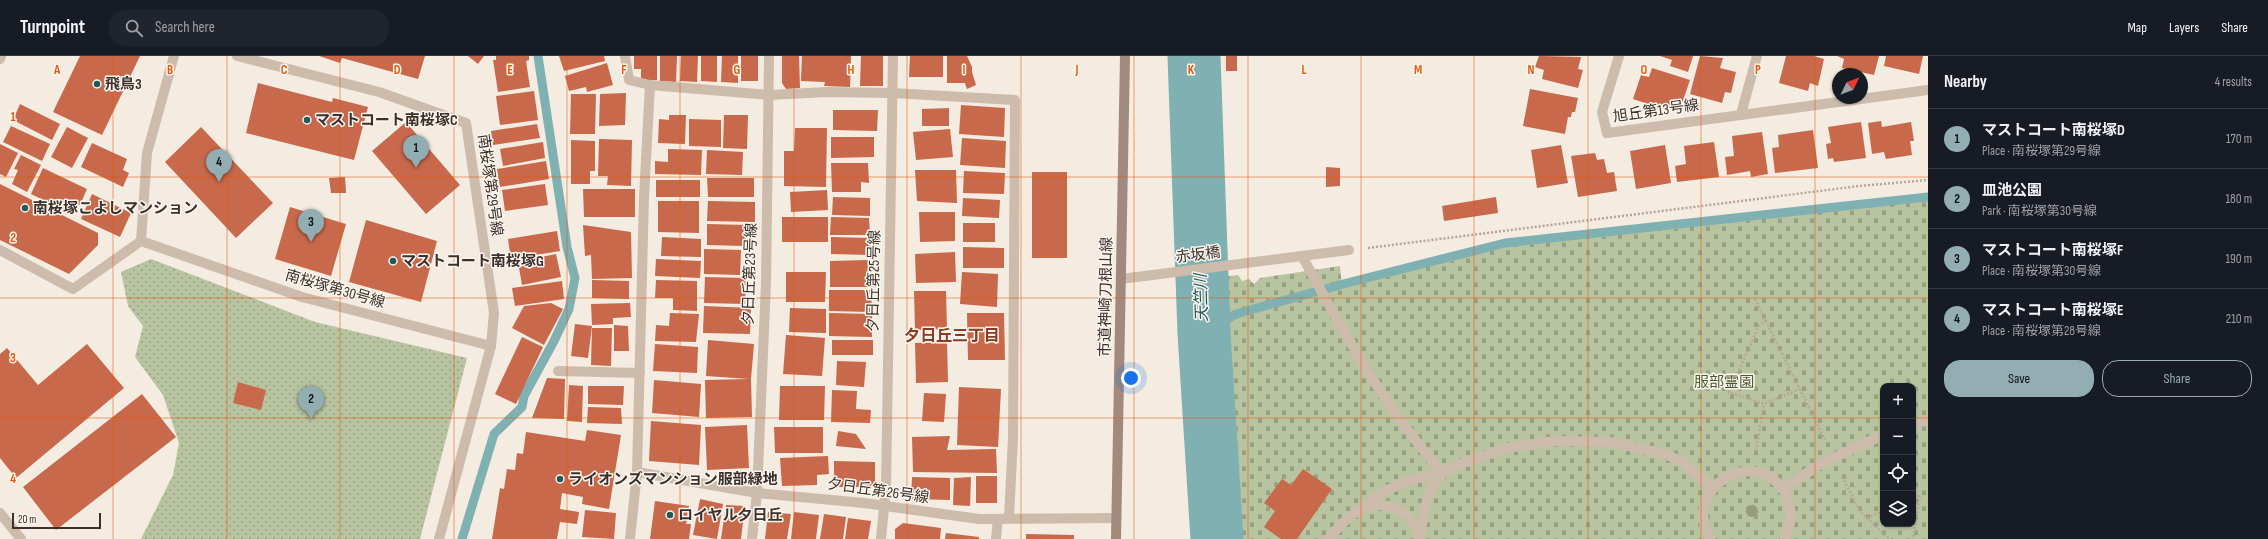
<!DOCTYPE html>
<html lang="en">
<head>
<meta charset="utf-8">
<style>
  :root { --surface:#171b24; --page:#20242c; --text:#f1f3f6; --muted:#9ea1a6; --line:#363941; --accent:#92aeb2 }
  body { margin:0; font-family:"Sofia Sans Condensed","Noto Sans JP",sans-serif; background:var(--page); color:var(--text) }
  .controls { position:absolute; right:12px; bottom:12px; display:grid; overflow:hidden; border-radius:8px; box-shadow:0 1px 3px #0004 }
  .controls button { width:36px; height:36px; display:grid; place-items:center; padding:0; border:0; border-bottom:1px solid var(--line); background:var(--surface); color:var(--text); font:20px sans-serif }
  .compass { position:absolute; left:1832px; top:12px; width:36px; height:36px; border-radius:50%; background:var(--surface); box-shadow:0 1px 3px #0004; rotate:47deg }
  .scale { position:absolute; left:12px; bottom:10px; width:89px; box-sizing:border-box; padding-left:4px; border:2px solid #3b302b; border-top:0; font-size:11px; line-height:14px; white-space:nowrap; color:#3b302b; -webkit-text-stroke:3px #fbf5ee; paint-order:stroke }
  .you { position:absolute; left:1131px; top:322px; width:14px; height:14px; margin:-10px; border:3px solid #fff; border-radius:50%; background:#1a73e8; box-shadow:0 0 0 6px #1a73e833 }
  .badge { display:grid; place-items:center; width:26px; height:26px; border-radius:50%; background:var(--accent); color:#111; font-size:13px; font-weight:700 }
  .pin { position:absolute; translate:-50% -33px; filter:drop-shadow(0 1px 2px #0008) }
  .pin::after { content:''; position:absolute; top:21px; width:14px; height:12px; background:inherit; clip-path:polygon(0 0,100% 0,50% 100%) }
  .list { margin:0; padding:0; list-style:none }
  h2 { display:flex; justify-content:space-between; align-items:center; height:52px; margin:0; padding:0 16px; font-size:17px }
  h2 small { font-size:13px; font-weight:400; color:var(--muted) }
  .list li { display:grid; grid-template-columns:26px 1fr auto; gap:12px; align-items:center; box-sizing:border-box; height:60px; padding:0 16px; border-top:1px solid var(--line) }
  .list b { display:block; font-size:15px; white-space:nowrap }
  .list p { margin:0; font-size:13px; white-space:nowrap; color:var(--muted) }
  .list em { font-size:13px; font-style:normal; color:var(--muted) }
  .actions { display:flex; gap:8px; padding:12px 16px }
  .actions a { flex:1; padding:9px 0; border:1px solid var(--accent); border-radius:16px; text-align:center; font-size:14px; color:var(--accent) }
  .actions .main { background:var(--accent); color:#111 }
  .icon { flex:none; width:22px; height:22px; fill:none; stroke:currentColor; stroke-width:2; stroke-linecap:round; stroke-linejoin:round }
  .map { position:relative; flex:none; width:1928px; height:483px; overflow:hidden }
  header { display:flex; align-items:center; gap:24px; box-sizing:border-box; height:56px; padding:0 20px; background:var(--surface); border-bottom:1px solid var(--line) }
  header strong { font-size:19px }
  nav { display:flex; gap:22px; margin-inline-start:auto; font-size:14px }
  .search { width:280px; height:36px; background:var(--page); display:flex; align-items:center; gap:10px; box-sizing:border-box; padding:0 14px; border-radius:16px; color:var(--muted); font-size:15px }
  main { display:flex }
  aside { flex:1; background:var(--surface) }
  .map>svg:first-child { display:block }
  .grass { fill:url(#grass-dots) }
  .cemetery { fill:url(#cemetery-stones); fill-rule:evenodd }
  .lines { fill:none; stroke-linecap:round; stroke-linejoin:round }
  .stream { stroke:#7fb0b2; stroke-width:9 }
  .river { stroke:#7fb0b2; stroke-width:53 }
  .building { fill:#c8694b }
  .path { stroke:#b9a596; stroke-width:2.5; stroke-dasharray:2 2; stroke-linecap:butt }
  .lane { stroke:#cdbbac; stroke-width:10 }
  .street { stroke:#cdbbac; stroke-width:10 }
  .secondary { stroke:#a18a7d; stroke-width:10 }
  .tree { fill:#969b7f }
  .grid { fill:none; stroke:#e8590c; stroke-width:1; stroke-opacity:0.55 }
  .poi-dot { fill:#1f5a5e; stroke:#fbf5ee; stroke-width:1.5 }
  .labels { text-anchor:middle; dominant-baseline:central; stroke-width:3; stroke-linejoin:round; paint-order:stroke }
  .poi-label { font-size:15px; font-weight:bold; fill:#3b302b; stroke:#fbf5ee; text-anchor:start }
  .street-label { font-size:15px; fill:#3b302b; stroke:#fbf5ee }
  .park-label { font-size:15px; fill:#4a5a2e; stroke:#fbf5ee }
  .water-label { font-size:16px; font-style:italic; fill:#1f5a5e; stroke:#fbf5ee }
  .neighbourhood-label { font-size:16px; font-weight:bold; fill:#8c3b22; stroke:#fbf5ee }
  .grid-label { font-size:13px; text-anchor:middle; font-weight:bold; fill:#e8590c; stroke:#fbf5ee; stroke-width:3; stroke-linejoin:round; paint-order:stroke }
</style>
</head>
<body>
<header>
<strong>Turnpoint</strong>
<div class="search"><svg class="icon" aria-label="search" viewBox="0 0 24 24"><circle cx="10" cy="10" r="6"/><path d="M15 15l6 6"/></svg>Search here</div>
<nav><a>Map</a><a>Layers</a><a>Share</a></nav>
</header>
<main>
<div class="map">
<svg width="1928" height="483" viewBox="0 0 1928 483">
  <defs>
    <pattern id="grass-dots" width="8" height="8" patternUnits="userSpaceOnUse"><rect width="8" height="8" fill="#b8c4a0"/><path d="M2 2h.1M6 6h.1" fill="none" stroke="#97a083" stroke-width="1.8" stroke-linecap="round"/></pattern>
    <pattern id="cemetery-stones" width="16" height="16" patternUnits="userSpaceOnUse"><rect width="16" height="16" fill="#b8c4a0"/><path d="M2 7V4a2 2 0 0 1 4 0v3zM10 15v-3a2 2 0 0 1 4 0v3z" fill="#97a083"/></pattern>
  </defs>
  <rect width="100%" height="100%" fill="#f4ebe1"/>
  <polygon class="grass" points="151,203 315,266 467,302 420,483 141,483 173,419 179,387 163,339 135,301 143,270 128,250 121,216"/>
  <path class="cemetery" d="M1928,145V483H1235L1221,221L1238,219L1242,225L1249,223L1254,228L1260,222L1340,210L1342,231L1506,190ZM1883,330H1913V468H1883Z"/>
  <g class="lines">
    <g class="stream">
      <polyline points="1204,277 1236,258 1343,228 1505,187 1928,141"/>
      <polyline points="462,483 494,378 522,351 524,340 554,285 569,253 575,222 567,191 538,0"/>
    </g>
    <polyline class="river" points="1194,0 1204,277 1217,483"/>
  </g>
  <g class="building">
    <polygon points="80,0 140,0 102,79 53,56"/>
    <polygon points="319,0 425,0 418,23 342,2 340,7"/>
    <polygon points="468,0 484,0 478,8"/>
    <polygon points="496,0 529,0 529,4 526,5 530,31 498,36 493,4 496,4"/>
    <polygon points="559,0 604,0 605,5 564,15"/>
    <polygon points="634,0 657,0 657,24 641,24 641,13 634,13"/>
    <polygon points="660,0 677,0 676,26 660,25"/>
    <polygon points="681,0 698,0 697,26 680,25"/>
    <polygon points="701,0 717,0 717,26 701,25"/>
    <polygon points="722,0 738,0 738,27 721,26"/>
    <rect x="741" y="0" width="17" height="25"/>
    <polygon points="782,0 799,0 800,32 786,33 782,27"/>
    <polygon points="802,0 851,0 850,31 824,30 825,26 801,25"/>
    <polygon points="861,0 883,0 883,30 860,30"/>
    <polygon points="910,0 943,0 943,21 909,21"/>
    <polygon points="947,0 967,0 972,11 972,16 976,29 967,33 965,27 947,27"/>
    <rect x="1226" y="0" width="11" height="15"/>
    <polygon points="1539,0 1581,1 1578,13 1583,14 1578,32 1542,23 1544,14 1535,11"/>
    <polygon points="1660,0 1693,0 1688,16 1670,10 1672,4"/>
    <polygon points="1700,0 1723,2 1720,12 1736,16 1731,37 1725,36 1722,47 1690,38"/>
    <polygon points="1786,0 1814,0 1824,3 1818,30 1810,27 1808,35 1779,27"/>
    <polygon points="1837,0 1879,0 1874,19 1842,12 1844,3"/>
    <polygon points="1886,0 1923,0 1919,18 1884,10"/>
    <polygon points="607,7 613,29 587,36 586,31 569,35 565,20"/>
    <polygon points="1652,12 1690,24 1680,53 1665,48 1663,53 1633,43 1641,19 1649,21"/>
    <polygon points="258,27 332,46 333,42 368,51 354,104 246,77"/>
    <polygon points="1530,33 1578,42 1575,56 1572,56 1571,61 1568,61 1565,78 1523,70"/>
    <polygon points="534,35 538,64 500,69 496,40"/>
    <polygon points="626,37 625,69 599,70 600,38"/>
    <polygon points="571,38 596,38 595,78 570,78"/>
    <polygon points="20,48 60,68 52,84 13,64"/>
    <polygon points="961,49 1005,52 1004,81 959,78"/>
    <polygon points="949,52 949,70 922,70 922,53"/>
    <polygon points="833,54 878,54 877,75 833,74"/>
    <polygon points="669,59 686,59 685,88 658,87 659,63 669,64"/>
    <polygon points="724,59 748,59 747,93 723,92"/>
    <polygon points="689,63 721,64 721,91 689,90"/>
    <polygon points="1881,65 1882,71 1911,66 1914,85 1910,85 1912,99 1886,103 1884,96 1872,98 1868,67"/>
    <polygon points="406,66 460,129 426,158 372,95"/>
    <polygon points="1861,66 1866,102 1834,106 1833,102 1828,103 1826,88 1831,87 1828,71"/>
    <polygon points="537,68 540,82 493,89 491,75"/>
    <polygon points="11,70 50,88 42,105 3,86"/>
    <polygon points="67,71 88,82 72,112 51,101"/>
    <polygon points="201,71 273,147 236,182 165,106"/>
    <polygon points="795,72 827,72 826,131 784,130 784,95 794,95"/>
    <polygon points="950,73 953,101 916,104 913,76"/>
    <polygon points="1813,74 1818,112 1775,117 1772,92 1779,91 1778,79"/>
    <polygon points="1762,76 1768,118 1751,121 1750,115 1727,119 1725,101 1734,100 1732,80"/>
    <polygon points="831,81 874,81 874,101 831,102"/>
    <polygon points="962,82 1006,85 1005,112 960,109"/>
    <polygon points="599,83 632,84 631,130 607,129 608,120 598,120"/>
    <polygon points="571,84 595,85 595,115 590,115 590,128 571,128"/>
    <polygon points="543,86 545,102 503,110 500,93"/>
    <polygon points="1714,86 1719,121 1677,126 1675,110 1686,108 1684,90"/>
    <polygon points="92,87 127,103 123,114 129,117 123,131 81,111"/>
    <polygon points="0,88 18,97 6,121 0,118"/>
    <polygon points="1561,89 1568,127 1537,132 1531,94"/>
    <polygon points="1665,89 1671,127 1636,133 1630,95"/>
    <polygon points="668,93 702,94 701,119 655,118 655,105 668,106"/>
    <polygon points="707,94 743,96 742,119 706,118"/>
    <polygon points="1595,97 1597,104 1604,103 1607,117 1614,116 1617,135 1578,141 1571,100"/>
    <polygon points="21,99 41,109 27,136 12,128 18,114 14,113"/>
    <polygon points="546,105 549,123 500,131 497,113"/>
    <polygon points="831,107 868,107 869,127 861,126 861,136 832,136"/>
    <polygon points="1326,111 1340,112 1340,130 1326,131"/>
    <polygon points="43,112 87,133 80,149 75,147 70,157 31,138"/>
    <polygon points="915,114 956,114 957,147 917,145"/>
    <polygon points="964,115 1005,117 1004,138 963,137"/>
    <rect x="1032" y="116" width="35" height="86"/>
    <polygon points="345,121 346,137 331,137 329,122"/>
    <polygon points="707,122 754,122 754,141 708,141"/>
    <rect x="656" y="124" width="44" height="17"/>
    <polygon points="0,128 98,177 98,189 69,218 0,184"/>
    <polygon points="545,128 548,149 505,155 502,134"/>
    <polygon points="583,133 635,133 635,161 584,161"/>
    <polygon points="827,134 828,154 791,156 790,136"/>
    <polygon points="92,138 131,157 120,181 81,163"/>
    <polygon points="833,141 870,142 870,160 832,159"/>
    <polygon points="1496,141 1498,157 1444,165 1442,150"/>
    <polygon points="963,142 1000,144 999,162 962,160"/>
    <polygon points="658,145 699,145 699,177 658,176"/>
    <polygon points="708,145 755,146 755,166 707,165"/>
    <polygon points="290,151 346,168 331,220 275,203"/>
    <polygon points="919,156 955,156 955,185 920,186"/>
    <rect x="782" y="161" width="46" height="25"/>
    <polygon points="831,161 869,162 870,179 830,179"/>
    <polygon points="366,164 437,185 421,246 349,226"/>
    <rect x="963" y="167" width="32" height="19"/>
    <polygon points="707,168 746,169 745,190 707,189"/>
    <polygon points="583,169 631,176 632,222 592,223 591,199 585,200"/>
    <polygon points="557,175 560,195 511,203 508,183"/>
    <polygon points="662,181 701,183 701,201 661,200"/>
    <polygon points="831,181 870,182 870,199 831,198"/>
    <polygon points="963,191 1004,192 1004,212 963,212"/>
    <polygon points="704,193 741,194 740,219 704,218"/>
    <polygon points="955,196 956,226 916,227 915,198"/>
    <polygon points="556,198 561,221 522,229 518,206"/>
    <polygon points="656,203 701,205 700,222 655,220"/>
    <polygon points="868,204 868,231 830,231 830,205"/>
    <polygon points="786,216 826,216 825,246 786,246"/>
    <polygon points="962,216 998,218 997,251 960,248"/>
    <polygon points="705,221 746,222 745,248 704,247"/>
    <polygon points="592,224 629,225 629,243 592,242"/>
    <polygon points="656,224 697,225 697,255 673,254 673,242 655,242"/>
    <polygon points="562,225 564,243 515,250 512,232"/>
    <polygon points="829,234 872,234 871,256 829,255"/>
    <polygon points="914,235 946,235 947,273 915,274"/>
    <polygon points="551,247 563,253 544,289 512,272 524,250"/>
    <polygon points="630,247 631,261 613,262 613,268 592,269 591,248"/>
    <polygon points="704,250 751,252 750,278 703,277"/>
    <polygon points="790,252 826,253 826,277 789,276"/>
    <polygon points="670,257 699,258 696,286 655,285 656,269 669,270"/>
    <polygon points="829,257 872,258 872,281 829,280"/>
    <polygon points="967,257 1004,257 1005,304 968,304"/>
    <polygon points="575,268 592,270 588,302 571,300"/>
    <polygon points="614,269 628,270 629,295 614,295"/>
    <polygon points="592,272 612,272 611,310 591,309"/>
    <polygon points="786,279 825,282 822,320 783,318"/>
    <polygon points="522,281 543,291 516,348 495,338"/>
    <polygon points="708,284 754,288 751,323 752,361 706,362 705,324 749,323 706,320"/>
    <rect x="832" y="284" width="41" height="15"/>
    <polygon points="947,286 948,326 916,327 915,287"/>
    <polygon points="87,288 124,332 16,422 0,402 0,298 7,292 38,329"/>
    <polygon points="655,288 698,291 697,317 653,315"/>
    <polygon points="837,305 866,306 864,331 836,329"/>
    <polygon points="547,322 565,323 564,363 532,362"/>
    <polygon points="654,324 701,328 699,361 652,357"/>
    <polygon points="238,326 266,334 261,354 233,347"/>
    <polygon points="569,329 583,330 582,366 567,365"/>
    <polygon points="588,330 624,330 623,349 588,348"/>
    <polygon points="780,330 825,330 824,364 779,364"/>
    <polygon points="959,331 1001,333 998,391 957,389"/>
    <polygon points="832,334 857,335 856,353 871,354 870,367 831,366"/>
    <polygon points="924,337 946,338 944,366 922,365"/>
    <polygon points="142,338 176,381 56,474 23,431"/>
    <polygon points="588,351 621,352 622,368 587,367"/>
    <polygon points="651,365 701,369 699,409 649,405"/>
    <polygon points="747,369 749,412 707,414 705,371"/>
    <polygon points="774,371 823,371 823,397 775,397"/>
    <polygon points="587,374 621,379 609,453 582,448 583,441 562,437 560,453 579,456 577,468 560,466 557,483 492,483 500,432 504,433 507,413 515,414 517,397 523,398 526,376 585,385"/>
    <polygon points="838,375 856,378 866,393 836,390"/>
    <polygon points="950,380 947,394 996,393 997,417 913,416 912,381"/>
    <polygon points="828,400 829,418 817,419 817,429 782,430 780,402"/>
    <polygon points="834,405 875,406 875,431 834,431"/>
    <polygon points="1303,413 1332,433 1297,483 1281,483 1264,471 1275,455 1264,447 1282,423 1291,429"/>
    <rect x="976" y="420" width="21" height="27"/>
    <polygon points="912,421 950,422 950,444 911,443"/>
    <polygon points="971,421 970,450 953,449 954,422"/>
    <polygon points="700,443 723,448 717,483 693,479"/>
    <polygon points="655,445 689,450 686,468 691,468 689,483 650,483"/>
    <polygon points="726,449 745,450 741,483 721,483"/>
    <polygon points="585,454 616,457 614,483 582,481"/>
    <polygon points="768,456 791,458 787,483 765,483"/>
    <polygon points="794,456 819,459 816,483 791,483"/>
    <polygon points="824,458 846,461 843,483 820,483"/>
    <polygon points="848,462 871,465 868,483 845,483"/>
    <polygon points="903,467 941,472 940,483 895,483 895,473"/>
    <polygon points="946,477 979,481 979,483 945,483"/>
    <polygon points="1026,478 1074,479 1074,483 1026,483"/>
  </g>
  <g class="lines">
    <g class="path">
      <polyline points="1368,192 1859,130 1928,124"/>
      <polyline points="1755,243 1825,384"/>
      <polyline points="1766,264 1759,270 1729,336 1764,348 1800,333"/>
      <polyline points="1756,395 1764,348"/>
      <polyline points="1842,421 1860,455 1889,483"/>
      <polyline points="1913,442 1920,439 1913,483"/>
      <polyline points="1867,462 1883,455"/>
    </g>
    <g class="lane">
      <path d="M1302,200C1343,275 1385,353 1443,417"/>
      <polyline points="558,315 640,317"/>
      <polyline points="1913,368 1928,364"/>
      <polyline points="1783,433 1822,407 1883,379"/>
      <polyline points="1356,456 1385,435 1410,424 1443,417 1460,408 1507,392 1554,385 1610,386 1665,398 1681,405 1712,432"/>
      <path d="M1420,480C1424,457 1426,434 1443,417"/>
      <path d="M1328,483C1336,474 1345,463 1355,457C1380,439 1415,453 1419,483"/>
      <path d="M1710,483C1680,429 1760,387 1786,439C1793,454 1792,468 1785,483"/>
    </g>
    <g class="street">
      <polyline points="237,0 379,36 466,67 494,257 491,290"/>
      <polyline points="625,0 629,24 650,29 769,39 827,36 892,37 1015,44 1013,382 1009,462"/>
      <polyline points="1619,0 1602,56 1607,77 1928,34"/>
      <polyline points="0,3 1,0"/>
      <polyline points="1741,58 1757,0"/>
      <polyline points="141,185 147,97 174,0"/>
      <polyline points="0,194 73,233 141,185 302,241 491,290 439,483"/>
      <polyline points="1121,223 1349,194"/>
      <polyline points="637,416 757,437 864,447 979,463 1116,462"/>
      <polyline points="0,457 21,483"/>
      <polyline points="630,483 637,416 644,141 650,29"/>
      <polyline points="752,483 757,437 766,227 769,0"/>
      <polyline points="881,483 886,431 893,0"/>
      <polyline points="996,483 998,463"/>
    </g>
    <polyline class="secondary" points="1116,483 1125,0"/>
  </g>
  <circle class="tree" cx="1752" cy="455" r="6"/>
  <path class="grid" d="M113,0V483M227,0V483M340,0V483M454,0V483M567,0V483M680,0V483M794,0V483M907,0V483M1021,0V483M1134,0V483M1248,0V483M1361,0V483M1474,0V483M1588,0V483M1701,0V483M1815,0V483M0,121H1928M0,242H1928M0,362H1883M1913,362H1928"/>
  <g class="poi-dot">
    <circle cx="97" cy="28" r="4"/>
    <circle cx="307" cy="64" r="4"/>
    <circle cx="25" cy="152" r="4"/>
    <circle cx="393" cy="205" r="4"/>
    <circle cx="560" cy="423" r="4"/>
    <circle cx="670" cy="459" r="4"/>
  </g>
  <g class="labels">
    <g class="poi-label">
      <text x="105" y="28">飛鳥3</text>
      <text x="315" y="64">マストコート南桜塚C</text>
      <text x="33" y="152">南桜塚こよしマンション</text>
      <text x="401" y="205">マストコート南桜塚G</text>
      <text x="568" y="423">ライオンズマンション服部緑地</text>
      <text x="678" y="459">ロイヤル夕日丘</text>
    </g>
    <g class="street-label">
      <text transform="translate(1656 55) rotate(-8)">旭丘第13号線</text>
      <text transform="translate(490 129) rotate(82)">南桜塚第29号線</text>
      <text transform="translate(1198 199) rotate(-7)">赤坂橋</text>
      <text transform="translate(750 218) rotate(-88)">夕日丘第23号線</text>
      <text transform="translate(874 225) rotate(-89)">夕日丘第25号線</text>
      <text transform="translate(335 233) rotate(16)">南桜塚第30号線</text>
      <text transform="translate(1106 241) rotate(-89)">市道神崎刀根山線</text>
      <text transform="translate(878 435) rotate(8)">夕日丘第26号線</text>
    </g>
    <g class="park-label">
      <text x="1724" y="326">服部霊園</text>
    </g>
    <g class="water-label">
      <text transform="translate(1202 242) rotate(-92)">天竺川</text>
    </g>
    <g class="neighbourhood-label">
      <text x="952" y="280">夕日丘三丁目</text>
    </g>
  </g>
  <g class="grid-label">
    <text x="57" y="18">A</text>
    <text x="170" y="18">B</text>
    <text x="284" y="18">C</text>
    <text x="397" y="18">D</text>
    <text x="510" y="18">E</text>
    <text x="624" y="18">F</text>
    <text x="737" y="18">G</text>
    <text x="851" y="18">H</text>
    <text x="964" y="18">I</text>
    <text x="1077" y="18">J</text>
    <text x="1191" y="18">K</text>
    <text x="1304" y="18">L</text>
    <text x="1418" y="18">M</text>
    <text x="1531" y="18">N</text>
    <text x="1644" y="18">O</text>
    <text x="1758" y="18">P</text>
    <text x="13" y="65">1</text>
    <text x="13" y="186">2</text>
    <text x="13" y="306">3</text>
    <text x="13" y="427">4</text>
  </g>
</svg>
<div class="controls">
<button>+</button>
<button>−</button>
<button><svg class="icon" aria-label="locate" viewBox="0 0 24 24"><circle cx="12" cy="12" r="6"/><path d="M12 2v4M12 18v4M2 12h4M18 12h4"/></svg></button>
<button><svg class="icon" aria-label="layers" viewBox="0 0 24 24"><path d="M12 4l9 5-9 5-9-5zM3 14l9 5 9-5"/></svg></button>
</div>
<svg class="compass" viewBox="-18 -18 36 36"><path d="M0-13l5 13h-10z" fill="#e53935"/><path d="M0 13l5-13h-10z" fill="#9ea1a6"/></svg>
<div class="scale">20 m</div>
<div class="you"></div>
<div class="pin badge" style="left:416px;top:112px">1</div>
<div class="pin badge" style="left:311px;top:363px">2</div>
<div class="pin badge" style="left:311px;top:186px">3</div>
<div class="pin badge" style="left:219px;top:126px">4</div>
</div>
<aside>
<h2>Nearby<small>4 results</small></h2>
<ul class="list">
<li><span class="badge">1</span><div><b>マストコート南桜塚D</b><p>Place · 南桜塚第29号線</p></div><em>170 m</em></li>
<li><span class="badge">2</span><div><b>皿池公園</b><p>Park · 南桜塚第30号線</p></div><em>180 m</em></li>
<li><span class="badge">3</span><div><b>マストコート南桜塚F</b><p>Place · 南桜塚第30号線</p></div><em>190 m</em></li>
<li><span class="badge">4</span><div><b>マストコート南桜塚E</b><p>Place · 南桜塚第28号線</p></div><em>210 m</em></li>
</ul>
<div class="actions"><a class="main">Save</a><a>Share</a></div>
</aside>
</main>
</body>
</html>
